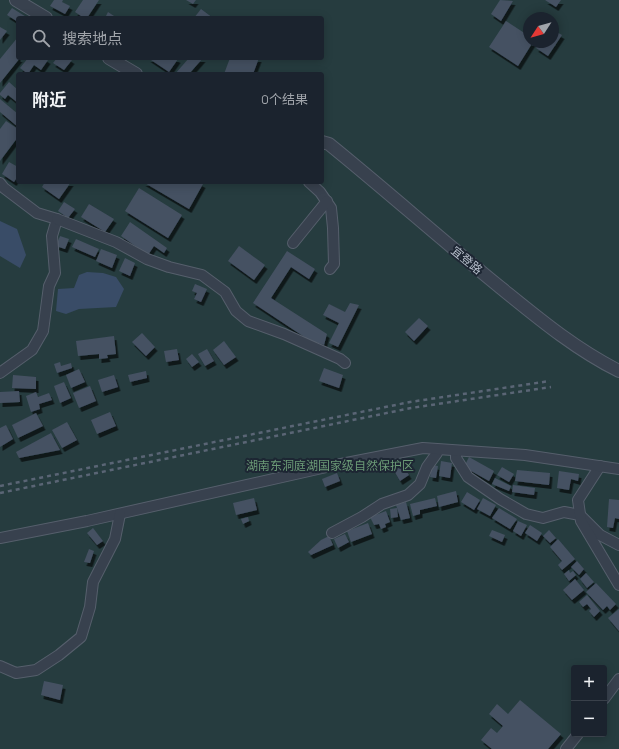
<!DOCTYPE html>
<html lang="zh">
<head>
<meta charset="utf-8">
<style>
  :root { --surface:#1b232e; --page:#282f3a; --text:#f1f3f6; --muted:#a0a4aa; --line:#39404a }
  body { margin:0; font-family:Manrope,"Noto Sans SC",sans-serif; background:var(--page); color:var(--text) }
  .controls { position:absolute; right:12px; bottom:12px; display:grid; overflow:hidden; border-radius:4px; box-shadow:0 2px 10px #0003 }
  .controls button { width:36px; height:36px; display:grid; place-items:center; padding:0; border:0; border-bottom:1px solid var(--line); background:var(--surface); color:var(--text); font:20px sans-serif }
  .compass { position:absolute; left:523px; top:12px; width:36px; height:36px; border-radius:50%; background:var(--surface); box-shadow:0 2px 10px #0003; rotate:234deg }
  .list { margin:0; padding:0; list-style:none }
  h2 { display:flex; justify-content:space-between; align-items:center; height:52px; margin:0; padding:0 16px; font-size:17px }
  h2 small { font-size:13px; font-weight:400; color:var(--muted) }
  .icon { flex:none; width:22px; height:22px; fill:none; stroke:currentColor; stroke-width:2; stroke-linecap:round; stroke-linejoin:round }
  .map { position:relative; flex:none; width:619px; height:749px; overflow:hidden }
  .search { position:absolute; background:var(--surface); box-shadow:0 2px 10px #0003; left:16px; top:16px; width:308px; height:44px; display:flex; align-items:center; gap:10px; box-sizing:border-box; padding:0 14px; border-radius:4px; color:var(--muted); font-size:15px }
  .panel { position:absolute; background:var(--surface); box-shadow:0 2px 10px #0003; left:16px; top:72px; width:308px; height:112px; border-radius:4px }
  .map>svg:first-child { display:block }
  .green { fill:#263c3f; fill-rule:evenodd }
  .water { fill:#394c67 }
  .building { fill:#455162; filter:url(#shadow) }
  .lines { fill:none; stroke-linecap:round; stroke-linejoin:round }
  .minor-casing { stroke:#565f6c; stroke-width:12 }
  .tertiary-casing { stroke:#565f6c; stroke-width:14 }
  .minor { stroke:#38414e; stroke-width:10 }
  .tertiary { stroke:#38414e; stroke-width:12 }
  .rail { stroke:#5a6575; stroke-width:2.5; stroke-dasharray:4 4; stroke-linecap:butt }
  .labels { text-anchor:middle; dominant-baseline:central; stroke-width:4; stroke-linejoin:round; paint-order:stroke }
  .street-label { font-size:12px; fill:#b4bcc9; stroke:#1d2633 }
  .park-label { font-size:12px; fill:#6b9a76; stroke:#1d2633 }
</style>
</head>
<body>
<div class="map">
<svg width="619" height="749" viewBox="0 0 619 749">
  <defs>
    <filter id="shadow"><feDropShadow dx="2.5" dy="4" stdDeviation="0" flood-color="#0009"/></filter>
  </defs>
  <rect width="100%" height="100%" fill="#242f3e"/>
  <path class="green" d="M0,0H619V749H0ZM18,18H322V58H18ZM529,18H553V42H529ZM18,74H322V182H18ZM574,668H604V734H574Z"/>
  <g class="water">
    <polygon points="0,221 17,229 26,255 20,268 0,256"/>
    <polygon points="87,272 103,273 116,277 124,289 116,307 79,309 66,314 56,311 58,289 74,288 79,275"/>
  </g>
  <g class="building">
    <polygon points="54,0 63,0 62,2 70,6 65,14 50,6"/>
    <polygon points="83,0 99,0 87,18 84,18 75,12"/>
    <polygon points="186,0 196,0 193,4"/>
    <polygon points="500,0 513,1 501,21 491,14"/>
    <polygon points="545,0 561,0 556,7"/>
    <polygon points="12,8 28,18 18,18 18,22 7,15"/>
    <polygon points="201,9 213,18 194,18"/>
    <polygon points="108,12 117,18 105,18"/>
    <polygon points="506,21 529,36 529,42 533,42 518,66 489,47"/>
    <polygon points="0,27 7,31 0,40"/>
    <polygon points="553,30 562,35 548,56 536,48 541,42 553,42"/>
    <polygon points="18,37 18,58 20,58 0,83 0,59"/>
    <polygon points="28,58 45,58 48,60 41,70 34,65 28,74 20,68"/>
    <polygon points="57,58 69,58 72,60 64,70 53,63"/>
    <polygon points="148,58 176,58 178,59 169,72"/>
    <polygon points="189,58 203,58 189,74 175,74"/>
    <polygon points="230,58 259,58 253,74 224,74"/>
    <polygon points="9,82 18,90 18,103 8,95 5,99 0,95 0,93"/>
    <polygon points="0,99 18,114 18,127 0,112"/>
    <polygon points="6,121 18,129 18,137 0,161 0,129"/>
    <polygon points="9,162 18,167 18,176 14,182 2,174"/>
    <polygon points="45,182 71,182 59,199 42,187"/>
    <polygon points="143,182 199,182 203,184 189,209"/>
    <polygon points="139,188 182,215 168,238 125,211"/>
    <polygon points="64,202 75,209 68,218 58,211"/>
    <polygon points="89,204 114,219 105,232 81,217"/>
    <polygon points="130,222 167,248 164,253 154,246 148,255 121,236"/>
    <polygon points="60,236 69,239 65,249 56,246"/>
    <polygon points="76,239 99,249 95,257 72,247"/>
    <polygon points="239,246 265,265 254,280 228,261"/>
    <polygon points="101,249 117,255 112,268 96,261"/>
    <polygon points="287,251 315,269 309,279 291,267 271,298 327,334 324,345 309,340 253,303"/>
    <polygon points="125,258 135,263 130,276 119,271"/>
    <polygon points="195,284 207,289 201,302 194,299 197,293 192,291"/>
    <polygon points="350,303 359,305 338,347 329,343 339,323 323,315 329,304 345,312"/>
    <polygon points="419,318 428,326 414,341 405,332"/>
    <polygon points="142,333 155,347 146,356 132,342"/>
    <polygon points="114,336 116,354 107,355 108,358 99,359 99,354 78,356 76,341"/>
    <polygon points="224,341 236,357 224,365 213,350"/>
    <polygon points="177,349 179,360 166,362 164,351"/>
    <polygon points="207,349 214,361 205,366 198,354"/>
    <polygon points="192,354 199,362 192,367 186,359"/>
    <polygon points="60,362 61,366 71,363 72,368 57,373 54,364"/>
    <polygon points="324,368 343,375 339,388 319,381"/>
    <polygon points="79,369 85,382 71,388 66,375"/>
    <polygon points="146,371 147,378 130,382 128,375"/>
    <polygon points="13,375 36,377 36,389 12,388"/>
    <polygon points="114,375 118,387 102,392 98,380"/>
    <polygon points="64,382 71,398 60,403 54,386"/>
    <polygon points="90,386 96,401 79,408 73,393"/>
    <polygon points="19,391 20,402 0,403 0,392"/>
    <polygon points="36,392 38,397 49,393 52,400 39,404 40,409 31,412 26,396"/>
    <polygon points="110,412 116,426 97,434 91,420"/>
    <polygon points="36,413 43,426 18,438 12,425"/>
    <polygon points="67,422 77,440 62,448 52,430"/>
    <polygon points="6,425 13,439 0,447 0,428"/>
    <polygon points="51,433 60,450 19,458 16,452"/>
    <polygon points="398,457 409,475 400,481 389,462"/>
    <polygon points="469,457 494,471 489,481 464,467"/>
    <polygon points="441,461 452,463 450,478 439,476"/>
    <polygon points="432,465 438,466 436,478 430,477"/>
    <polygon points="502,467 514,474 509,482 497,475"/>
    <polygon points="517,470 550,473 549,485 515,481"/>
    <polygon points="559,471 579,474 578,481 571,479 569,490 557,488"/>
    <polygon points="337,473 340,481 325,487 322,479"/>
    <polygon points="495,478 511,486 509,491 492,484"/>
    <polygon points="513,485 535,488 534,495 512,492"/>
    <polygon points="456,491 458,502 439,507 437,496"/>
    <polygon points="467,492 480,500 474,510 461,502"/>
    <polygon points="254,498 257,510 236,515 233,503"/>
    <polygon points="435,498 437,506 420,510 420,514 413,516 410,504"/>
    <polygon points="483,498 496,505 490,516 477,509"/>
    <polygon points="609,499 619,500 619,519 615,518 613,528 607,527"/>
    <polygon points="406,502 410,518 401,520 396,505"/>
    <polygon points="397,508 398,517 391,518 390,509"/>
    <polygon points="499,508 517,519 510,529 492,518"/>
    <polygon points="386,511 390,522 385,524 386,527 381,529 379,524 374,525 370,517"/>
    <polygon points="248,517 249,521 243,524 241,519"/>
    <polygon points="518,521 527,525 521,536 513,531"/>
    <polygon points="368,523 372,534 351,542 347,531"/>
    <polygon points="530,525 542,533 537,541 525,533"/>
    <polygon points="93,528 103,541 97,545 87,533"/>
    <polygon points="492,530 505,535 502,542 489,536"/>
    <polygon points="549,530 556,538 550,543 543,536"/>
    <polygon points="345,534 349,542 338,548 334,539"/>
    <polygon points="329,536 333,545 311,555 308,552 321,540"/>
    <polygon points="558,539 575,559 562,570 558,565 562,561 550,547"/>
    <polygon points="89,549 94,551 90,563 84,562"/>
    <polygon points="577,561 584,569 579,575 571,567"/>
    <polygon points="569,570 570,573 573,571 576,575 569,581 564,574"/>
    <polygon points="586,573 594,582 587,588 580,579"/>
    <polygon points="575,579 584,590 572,600 563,590"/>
    <polygon points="596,583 616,604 610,610 607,606 603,610 586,592"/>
    <polygon points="587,595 600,611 594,617 589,611 591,609 587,604 583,607 579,602"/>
    <polygon points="619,609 619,631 608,618"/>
    <polygon points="44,681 63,685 60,700 41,695"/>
    <polygon points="520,700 561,734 548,749 492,749 481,740 491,728 497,733 503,726 489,714 497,704 508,714"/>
  </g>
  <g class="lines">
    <g class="minor-casing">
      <g id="minor">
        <polyline points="309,182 320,192 331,208 333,228 334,264 330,269"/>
        <polyline points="0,183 4,188 37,213 57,219 52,236 55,273 49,286 43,331 32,350 0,373"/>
        <polyline points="57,219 116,242 147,259 169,267 202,275 225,292 236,311 248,321 284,334 340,359 345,363"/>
        <polyline points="293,243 327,201"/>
        <polyline points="456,451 456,458 468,477 500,499 526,514 543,518 564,512 580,515 600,535 619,545"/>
        <polyline points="600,466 578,500 581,521 619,585"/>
        <polyline points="332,533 362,517 382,504 408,495 420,484 427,467 437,453"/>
        <polyline points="0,538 87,521 331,466 423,448 525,455 619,469"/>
        <polyline points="0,666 16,673 36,670 59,655 81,637 90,607 93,582 115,539 120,514"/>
        <polyline points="604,699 619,679"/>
        <polyline points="566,749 578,734"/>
      </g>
    </g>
    <g class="tertiary-casing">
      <g id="tertiary">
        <polyline points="16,0 46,18"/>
        <polyline points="109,58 136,74"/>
        <path d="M322,142L329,144C387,191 443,241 501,288C538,318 575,349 619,371"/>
      </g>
    </g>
    <use href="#minor" class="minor"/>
    <use href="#tertiary" class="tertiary"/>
    <g class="rail">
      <polyline points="0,486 410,402 550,381"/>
      <polyline points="0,493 411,408 551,387"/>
    </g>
  </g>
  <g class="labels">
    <g class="street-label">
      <text transform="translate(467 260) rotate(40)">宜登路</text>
    </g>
    <g class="park-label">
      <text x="330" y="465">湖南东洞庭湖国家级自然保护区</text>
    </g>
  </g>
</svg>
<div class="controls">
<button>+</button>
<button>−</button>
</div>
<svg class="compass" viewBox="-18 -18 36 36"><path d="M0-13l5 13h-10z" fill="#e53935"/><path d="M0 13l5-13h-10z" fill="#a0a4aa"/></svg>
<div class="search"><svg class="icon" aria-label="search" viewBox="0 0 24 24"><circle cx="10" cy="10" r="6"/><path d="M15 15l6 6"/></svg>搜索地点</div>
<section class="panel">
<h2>附近<small>0个结果</small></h2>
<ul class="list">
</ul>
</section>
</div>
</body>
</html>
